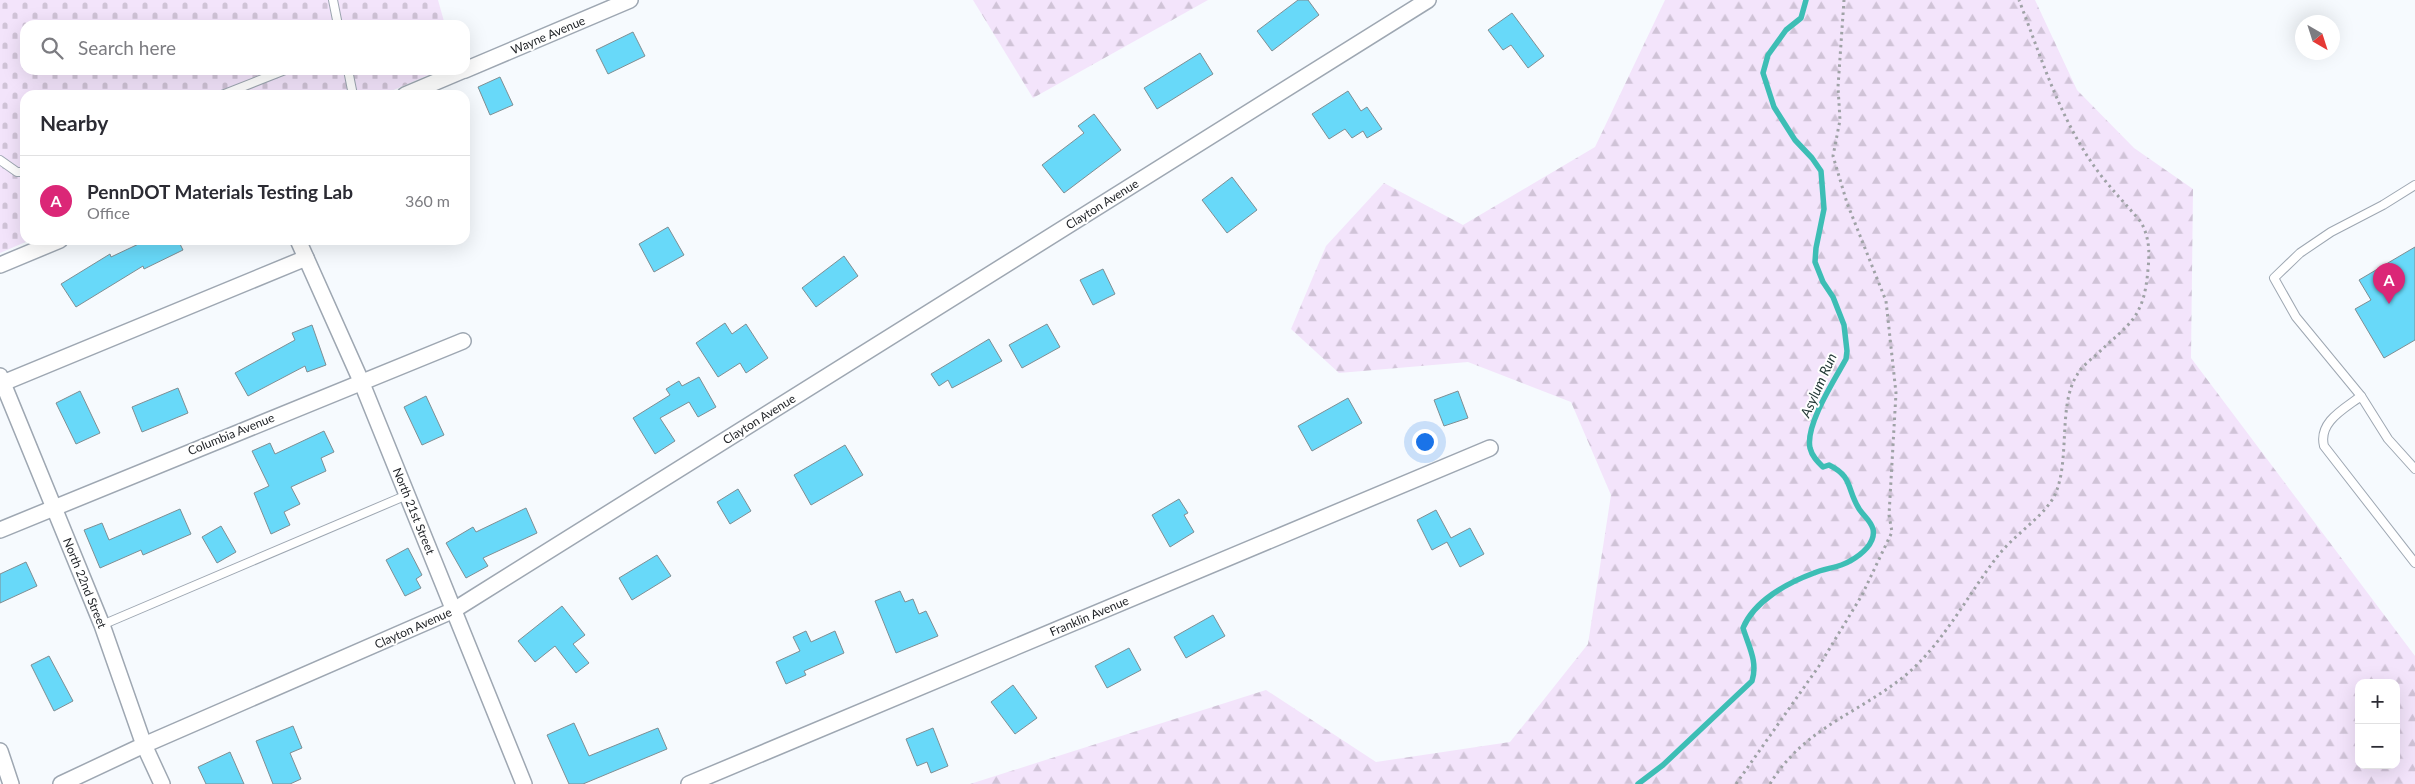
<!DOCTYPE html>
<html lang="en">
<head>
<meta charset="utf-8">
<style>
  :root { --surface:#fff; --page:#f2f2f3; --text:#2b2b33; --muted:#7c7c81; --line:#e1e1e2; --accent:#db2777 }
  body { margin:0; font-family:Lato,sans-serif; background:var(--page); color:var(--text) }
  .controls { position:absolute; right:15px; bottom:15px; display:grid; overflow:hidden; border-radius:10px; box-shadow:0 5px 20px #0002 }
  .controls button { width:45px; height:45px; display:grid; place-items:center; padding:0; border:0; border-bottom:1px solid var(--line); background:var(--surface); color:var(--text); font:25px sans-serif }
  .compass { position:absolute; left:2295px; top:15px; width:45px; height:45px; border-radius:50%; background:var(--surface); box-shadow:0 5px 20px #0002; rotate:141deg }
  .you { position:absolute; left:1424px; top:441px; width:18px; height:18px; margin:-12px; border:4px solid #fff; border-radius:50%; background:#1a73e8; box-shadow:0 0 0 8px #1a73e833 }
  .badge { display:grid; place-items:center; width:32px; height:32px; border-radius:50%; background:var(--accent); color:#fff; font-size:16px; font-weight:700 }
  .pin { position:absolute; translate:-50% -41px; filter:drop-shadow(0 1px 2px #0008) }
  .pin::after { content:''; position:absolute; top:26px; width:18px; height:15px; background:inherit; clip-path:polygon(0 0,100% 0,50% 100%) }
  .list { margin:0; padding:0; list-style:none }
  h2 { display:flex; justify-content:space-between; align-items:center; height:65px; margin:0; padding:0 20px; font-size:21px }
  h2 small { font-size:16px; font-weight:400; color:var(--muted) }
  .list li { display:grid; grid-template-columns:32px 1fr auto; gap:15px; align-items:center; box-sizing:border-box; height:90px; padding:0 20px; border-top:1px solid var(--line) }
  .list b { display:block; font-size:19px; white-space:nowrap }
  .list p { margin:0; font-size:16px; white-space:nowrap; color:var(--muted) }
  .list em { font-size:16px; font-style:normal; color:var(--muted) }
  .icon { flex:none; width:28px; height:28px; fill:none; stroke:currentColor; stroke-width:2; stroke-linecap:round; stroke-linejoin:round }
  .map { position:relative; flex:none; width:2415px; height:784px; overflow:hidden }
  .search { position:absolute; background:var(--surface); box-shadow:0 5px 20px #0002; left:20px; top:20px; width:450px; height:55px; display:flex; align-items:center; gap:12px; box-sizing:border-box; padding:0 18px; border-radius:15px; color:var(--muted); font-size:19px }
  .panel { position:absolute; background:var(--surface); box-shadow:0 5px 20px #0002; left:20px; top:90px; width:450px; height:155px; border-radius:15px }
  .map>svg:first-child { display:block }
  .forest { fill:url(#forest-firs); fill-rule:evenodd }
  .cemetery { fill:url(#cemetery-stones) }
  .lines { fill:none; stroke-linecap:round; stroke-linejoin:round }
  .stream { stroke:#3dbeb5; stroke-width:5.5 }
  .building { fill:#68d9f9; stroke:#7f8e93 }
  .service-casing { stroke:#9ea7b2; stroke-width:10 }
  .minor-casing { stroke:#9ea7b2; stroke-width:18 }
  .path { stroke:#9fa2a6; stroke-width:3; stroke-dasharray:2.5 4; stroke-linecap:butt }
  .service { stroke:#fff; stroke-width:8 }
  .minor { stroke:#fff; stroke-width:15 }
  .labels { text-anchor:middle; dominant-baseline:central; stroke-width:4; stroke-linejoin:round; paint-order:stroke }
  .street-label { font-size:12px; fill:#222529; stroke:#fff }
  .water-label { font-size:14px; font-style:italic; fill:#1f3533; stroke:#fff }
</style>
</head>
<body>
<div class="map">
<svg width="2415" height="784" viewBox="0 0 2415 784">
  <defs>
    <pattern id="forest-firs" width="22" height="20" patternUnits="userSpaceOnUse" patternTransform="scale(1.25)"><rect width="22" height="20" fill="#f3e4fb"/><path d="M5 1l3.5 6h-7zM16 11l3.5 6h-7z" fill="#d0c3d7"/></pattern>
    <pattern id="cemetery-stones" width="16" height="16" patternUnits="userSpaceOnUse" patternTransform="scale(1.25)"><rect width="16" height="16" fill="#f3e4fb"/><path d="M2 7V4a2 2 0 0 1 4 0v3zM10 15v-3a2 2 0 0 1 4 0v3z" fill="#d0c3d7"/></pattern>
  </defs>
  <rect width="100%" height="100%" fill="#f6fafe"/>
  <g class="forest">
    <polygon points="973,0 1208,0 1033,98"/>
    <path d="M1665,0H2035L2077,90L2134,148L2193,189L2191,358L2415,656V784H970L1266,690L1376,762L1510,742L1588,644L1611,495L1571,402L1468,362L1339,373L1291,329L1326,246L1384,183L1463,225L1595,147ZM2359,683H2396V765H2359Z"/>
  </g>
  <polygon class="cemetery" points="0,0 438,0 445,25 25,25 25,70 440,70 382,95 25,95 25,240 30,240 0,253"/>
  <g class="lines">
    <path class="stream" d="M1638,784L1663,765L1752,681C1758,662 1749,647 1743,628C1754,601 1787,583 1814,573C1825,568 1839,568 1850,561C1861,555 1876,543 1873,529C1870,519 1862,515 1858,507C1847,488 1852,476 1829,465L1823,467C1817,461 1812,456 1810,448C1805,425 1835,379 1846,359L1847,351L1844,325L1833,297L1823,282L1815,262L1816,248L1824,209L1821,171L1812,158L1795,140L1774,107L1763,73L1768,55L1786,30L1801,18L1806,0"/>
  </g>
  <g class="building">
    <polygon points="1298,0 1308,0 1319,15 1272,51 1257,31"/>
    <polygon points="1512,13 1544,56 1528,68 1511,45 1503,50 1488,30"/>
    <polygon points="633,32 645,56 608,74 596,50"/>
    <polygon points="1200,53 1213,74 1157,109 1144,88"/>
    <polygon points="500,77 513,105 490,115 478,87"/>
    <polygon points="1348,91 1361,111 1367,107 1382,129 1367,138 1363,131 1352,138 1345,129 1329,139 1312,114"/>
    <polygon points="1094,114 1121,150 1064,193 1042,165 1084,133 1078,126"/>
    <polygon points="1232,177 1257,210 1227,233 1202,200"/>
    <polygon points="668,227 684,255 654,272 639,244"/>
    <polygon points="147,240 178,240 183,250 144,269 143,266 76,307 61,284 110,254 111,257"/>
    <polygon points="2415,247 2415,340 2384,358 2355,309 2371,300 2359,280"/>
    <polygon points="844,256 858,276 816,307 802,288"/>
    <polygon points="1103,269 1115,294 1093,305 1080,280"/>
    <polygon points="725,323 732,334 746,324 768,358 746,373 740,363 718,377 696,343"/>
    <polygon points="1047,324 1060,347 1022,368 1009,345"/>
    <polygon points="312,325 326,365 307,372 305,366 248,396 235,373 295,340 292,333"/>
    <polygon points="989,339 1002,361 952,388 948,380 939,386 931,374"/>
    <polygon points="699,377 716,407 698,417 689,402 660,418 675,441 655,454 633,418 670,395 666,389 679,381 682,386"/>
    <polygon points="178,388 188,413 142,432 132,407"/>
    <polygon points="80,391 100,433 76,444 56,403"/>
    <polygon points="1458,391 1468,418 1444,426 1434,400"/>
    <polygon points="426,396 444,435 422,445 404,407"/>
    <polygon points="1348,398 1362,423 1312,451 1298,426"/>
    <polygon points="324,431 334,452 321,458 326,471 291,487 300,504 284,512 290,525 271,534 254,493 269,486 252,451 270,443 275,454"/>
    <polygon points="845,445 863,475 811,505 794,475"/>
    <polygon points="738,489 751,511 730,524 717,502"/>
    <polygon points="1179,499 1188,513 1184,515 1194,532 1170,547 1152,515"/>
    <polygon points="526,508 537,533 483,558 488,566 466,578 446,543 473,527 476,532"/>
    <polygon points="180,509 191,534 143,555 141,550 100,568 84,530 102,523 109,540"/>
    <polygon points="1436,510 1451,538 1470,528 1484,554 1460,567 1447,542 1432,550 1417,520"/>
    <polygon points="221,526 236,552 217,563 202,537"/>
    <polygon points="408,548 422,575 416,579 421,588 405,596 386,560"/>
    <polygon points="657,555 671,576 632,600 619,578"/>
    <polygon points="26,562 37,586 0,603 0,574"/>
    <polygon points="900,591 905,602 913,599 919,614 926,611 938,636 896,653 875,601"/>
    <polygon points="562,606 585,635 573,644 589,663 576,673 555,646 535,662 518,641"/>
    <polygon points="1213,615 1225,636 1186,658 1174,637"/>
    <polygon points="806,631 811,642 835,631 844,653 804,671 806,675 786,684 776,662 800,651 793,637"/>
    <polygon points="1129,648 1141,670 1107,688 1095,666"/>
    <polygon points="49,656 73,701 54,711 31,665"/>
    <polygon points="1013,685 1037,718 1015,734 991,702"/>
    <polygon points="574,723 589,756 658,728 667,749 583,784 569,784 547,735"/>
    <polygon points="293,726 302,748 290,753 301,779 290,784 273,784 256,741"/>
    <polygon points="933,728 948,766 931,773 927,762 917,766 906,739"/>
    <polygon points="230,752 244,784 206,784 198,767"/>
  </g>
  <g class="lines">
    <g class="service-casing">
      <g id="service">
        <polyline points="333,0 338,25"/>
        <polyline points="348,70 353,95"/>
        <polyline points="222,95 285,70"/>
        <polyline points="0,160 17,172 25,172"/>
        <polyline points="2415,185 2383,205 2331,232 2300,253 2274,278 2296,317 2361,396 2388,439 2415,469"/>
        <path d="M2361,396C2344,409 2318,422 2324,446L2415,563"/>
        <polyline points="102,625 407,495"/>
      </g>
    </g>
    <g class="minor-casing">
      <g id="minor">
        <polyline points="465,70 630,0"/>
        <polyline points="405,95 464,70"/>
        <polyline points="298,240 361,381 524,784"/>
        <polyline points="0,265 60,240"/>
        <polyline points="0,376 102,625 144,745 162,784"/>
        <polyline points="3,383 306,258"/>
        <polyline points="0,530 463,341"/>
        <polyline points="0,751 11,784"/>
        <polyline points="61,784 144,745 454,610 1428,0"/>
        <polyline points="689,784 1490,448"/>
      </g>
    </g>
    <g class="path">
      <polyline points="1736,784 1819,666 1862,595 1892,532 1889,515 1896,393 1886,301 1847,203 1833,156 1840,120 1838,87 1844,0"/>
      <path d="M1770,784C1804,727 1859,714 1907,674C1944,642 1967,596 1997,557C2012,537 2035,523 2050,503C2073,472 2056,407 2077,375C2081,367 2089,361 2095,356C2129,323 2144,320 2148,269C2150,251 2149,237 2141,222C2125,203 2108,186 2094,166C2059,116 2041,57 2019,0"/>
    </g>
    <use href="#service" class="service"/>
    <use href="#minor" class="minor"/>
  </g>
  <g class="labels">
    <g class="street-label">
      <text transform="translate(548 35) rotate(-23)">Wayne Avenue</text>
      <text transform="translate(1102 204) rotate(-32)">Clayton Avenue</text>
      <text transform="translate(759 419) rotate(-32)">Clayton Avenue</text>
      <text transform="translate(231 434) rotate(-22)">Columbia Avenue</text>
      <text transform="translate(414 511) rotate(68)">North 21st Street</text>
      <text transform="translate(85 583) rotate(68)">North 22nd Street</text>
      <text transform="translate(1089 616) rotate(-23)">Franklin Avenue</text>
      <text transform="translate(413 628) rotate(-24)">Clayton Avenue</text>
    </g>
    <g class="water-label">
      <text transform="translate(1818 385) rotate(-66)">Asylum Run</text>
    </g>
  </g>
</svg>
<div class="controls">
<button>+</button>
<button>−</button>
</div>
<svg class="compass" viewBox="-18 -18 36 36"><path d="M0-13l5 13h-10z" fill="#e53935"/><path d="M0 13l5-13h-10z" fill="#7c7c81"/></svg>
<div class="you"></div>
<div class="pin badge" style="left:2389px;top:304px">A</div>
<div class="search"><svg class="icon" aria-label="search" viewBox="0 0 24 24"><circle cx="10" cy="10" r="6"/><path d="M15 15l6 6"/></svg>Search here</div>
<section class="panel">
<h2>Nearby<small></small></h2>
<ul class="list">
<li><span class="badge">A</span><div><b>PennDOT Materials Testing Lab</b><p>Office</p></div><em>360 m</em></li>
</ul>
</section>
</div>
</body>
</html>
